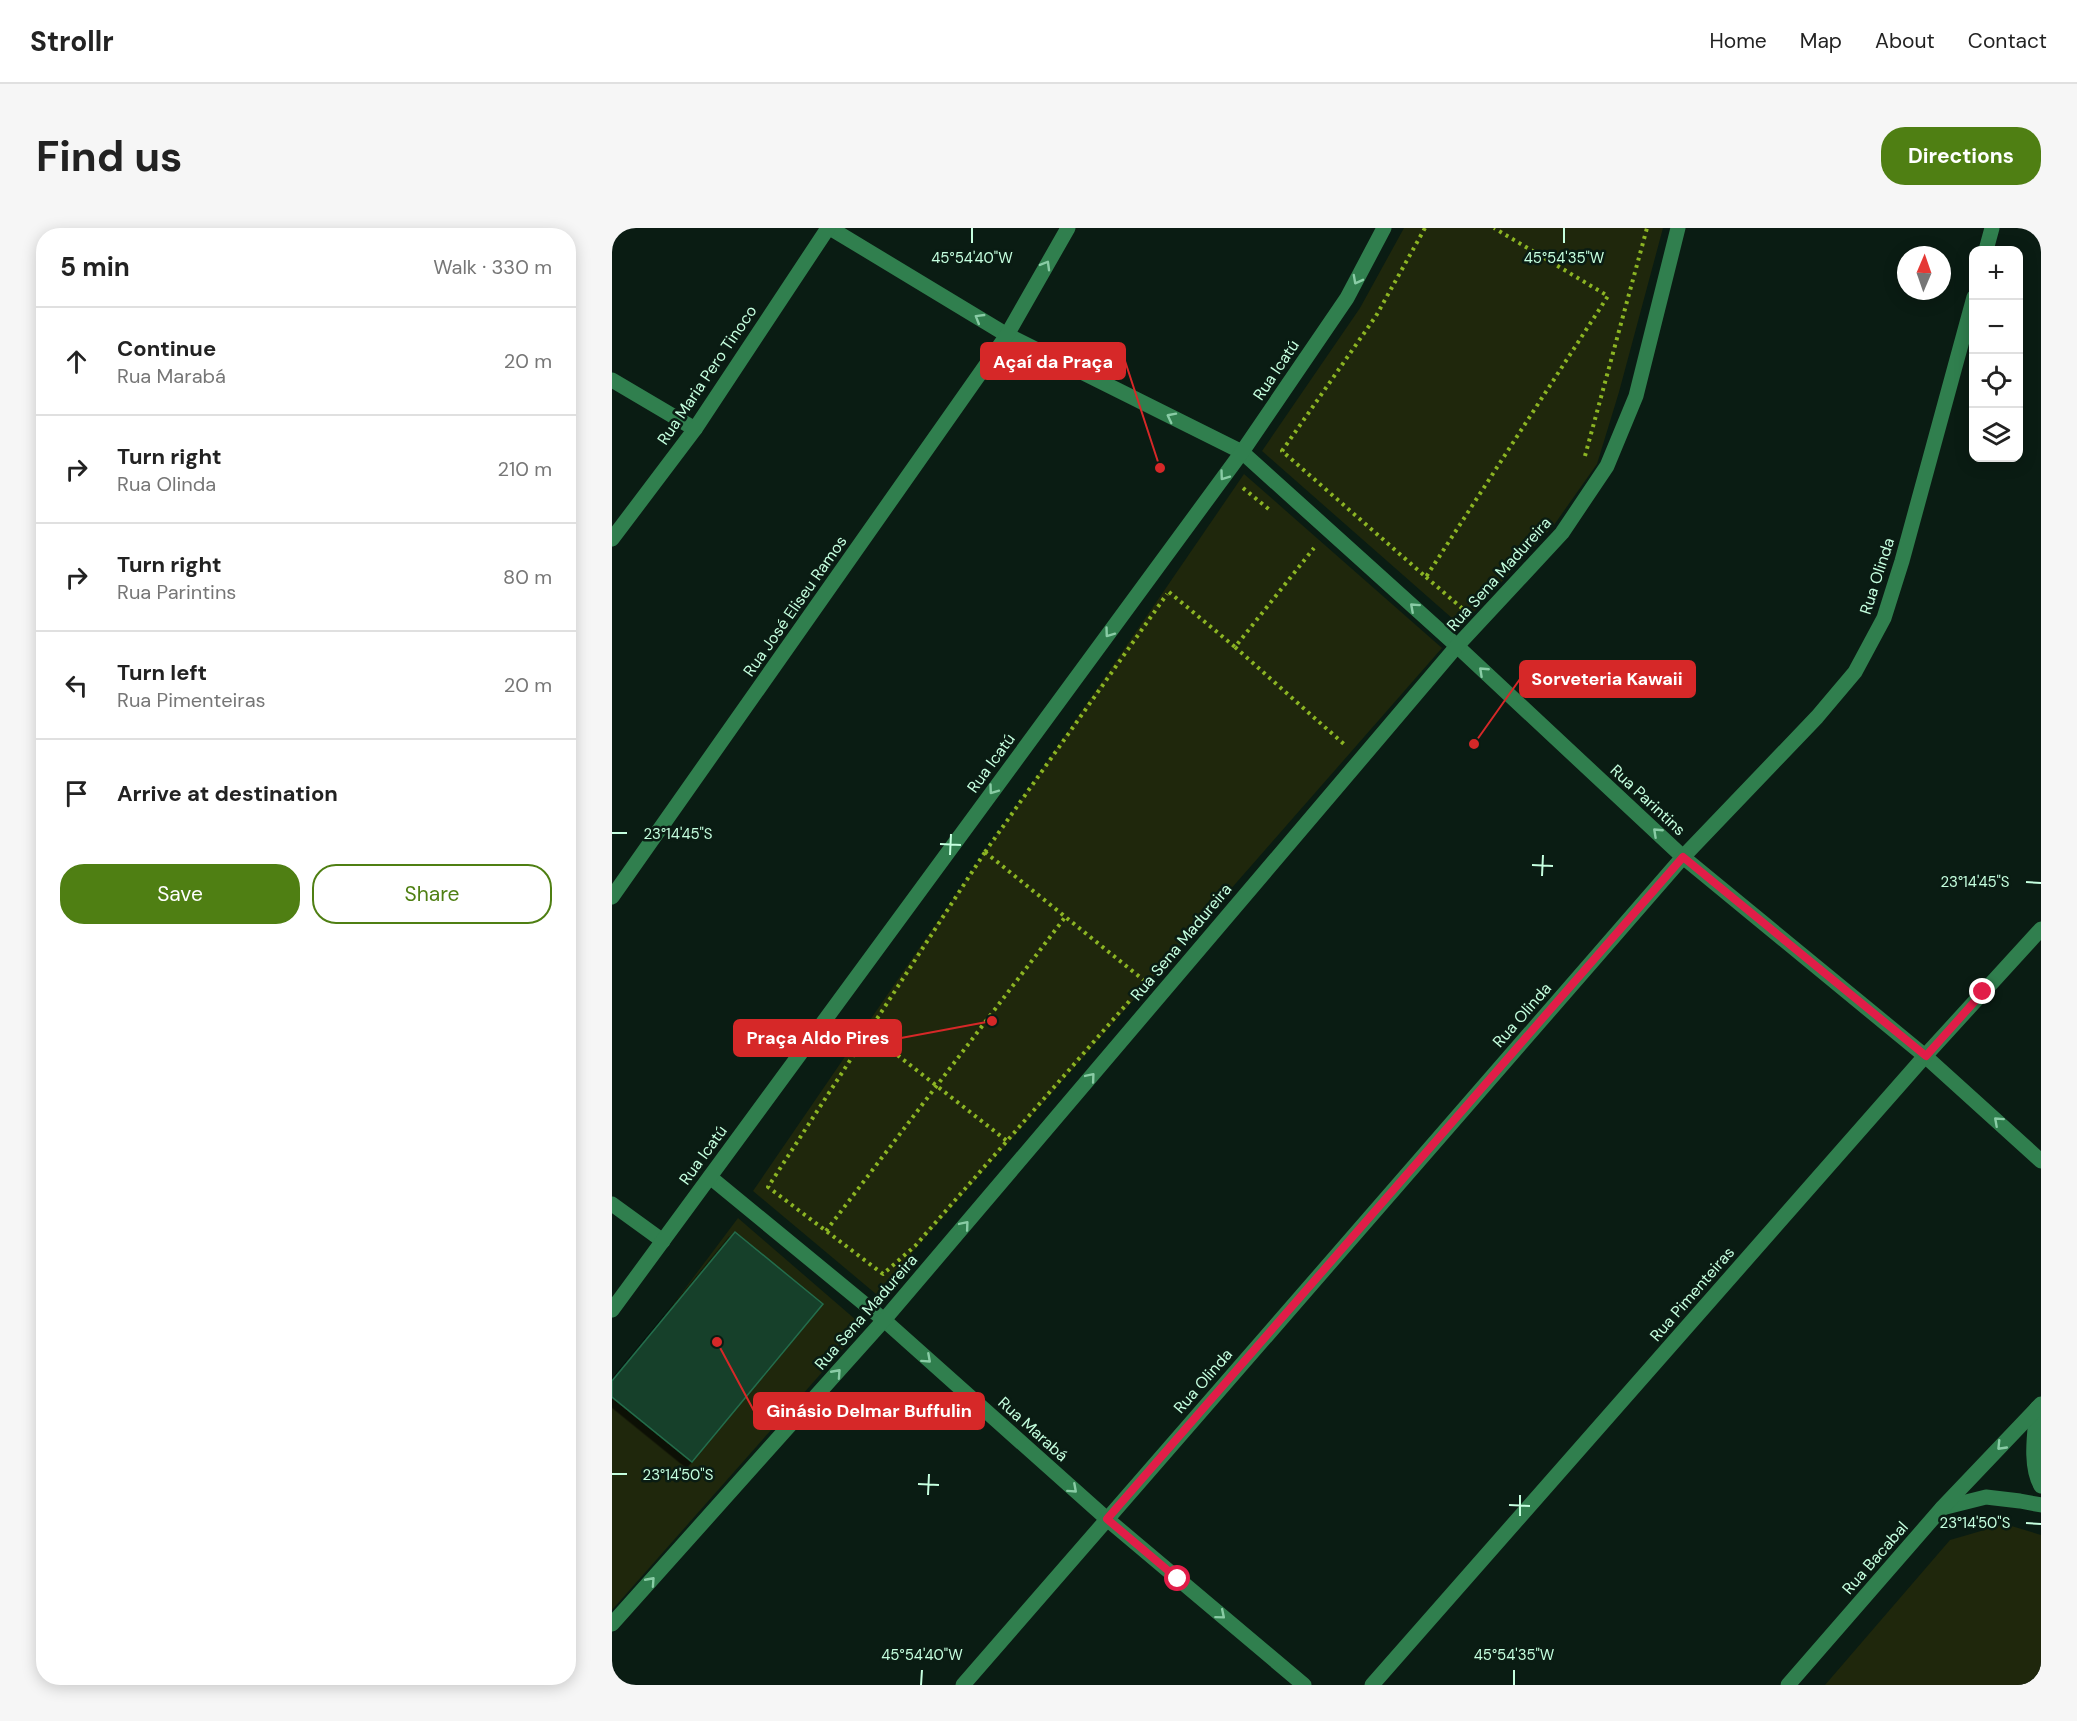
<!DOCTYPE html>
<html lang="en">
<head>
<meta charset="utf-8">
<style>
  :root { --surface:#fff; --page:#f6f6f6; --text:#222; --muted:#767676; --line:#e0e0e0; --accent:#4f7f13 }
  body { margin:0; font-family:"DM Sans",sans-serif; background:var(--page); color:var(--text) }
  .controls { position:absolute; right:18px; top:18px; display:grid; overflow:hidden; border-radius:12px; box-shadow:0 3px 15px #0003 }
  .controls button { width:54px; height:54px; display:grid; place-items:center; padding:0; border:0; border-bottom:2px solid var(--line); background:var(--surface); color:var(--text); font:30px sans-serif }
  .compass { position:absolute; left:1285px; top:18px; width:54px; height:54px; border-radius:50%; background:var(--surface); box-shadow:0 3px 15px #0003; rotate:2deg }
  .stop { position:absolute; width:18px; height:18px; margin:-14px; border:4px solid #e11d48; border-radius:50%; background:#fff }
  .stop.end { background:#e11d48; border-color:#fff; box-shadow:0 2px 6px #0008 }
  .list { margin:0; padding:0; list-style:none }
  h2 { display:flex; justify-content:space-between; align-items:center; height:78px; margin:0; padding:0 24px; font-size:26px }
  h2 small { font-size:20px; font-weight:400; color:var(--muted) }
  .list li { display:grid; grid-template-columns:39px 1fr auto; gap:18px; align-items:center; box-sizing:border-box; height:108px; padding:0 24px; border-top:2px solid var(--line) }
  .list b { display:block; font-size:22px; white-space:nowrap }
  .list p { margin:0; font-size:20px; white-space:nowrap; color:var(--muted) }
  .list em { font-size:20px; font-style:normal; color:var(--muted) }
  .actions { display:flex; gap:12px; padding:18px 24px }
  .actions a { flex:1; padding:14px 0; border:2px solid var(--accent); border-radius:24px; text-align:center; font-size:21px; color:var(--accent) }
  .actions .main { background:var(--accent); color:#fff }
  .icon { flex:none; width:33px; height:33px; fill:none; stroke:currentColor; stroke-width:2; stroke-linecap:round; stroke-linejoin:round }
  .map { position:relative; flex:none; width:1429px; height:1457px; overflow:hidden; border-radius:24px }
  header { display:flex; align-items:center; gap:36px; box-sizing:border-box; height:84px; padding:0 30px; background:var(--surface); border-bottom:2px solid var(--line) }
  header strong { font-size:28px }
  nav { display:flex; gap:33px; margin-inline-start:auto; font-size:21px }
  .intro { display:flex; align-items:center; justify-content:space-between; box-sizing:border-box; height:144px; padding:0 36px }
  h1 { margin:0; font-size:42px }
  .button { padding:15px 27px; border-radius:24px; background:var(--accent); color:#fff; font-size:21px; font-weight:700 }
  main { display:flex; gap:36px; padding:0 36px }
  aside { flex:1; background:var(--surface); border-radius:24px; box-shadow:0 3px 15px #0003 }
  .map>svg:first-child { display:block }
  .green { fill:#1f270c }
  .building { fill:#143f2b; stroke:#246d4b; stroke-width:1.5; filter:url(#shadow) }
  .lines { fill:none; stroke-linecap:round; stroke-linejoin:round }
  .path { stroke:#8cb523; stroke-width:4; stroke-dasharray:3 4.5; stroke-linecap:butt }
  .minor { stroke:#307f4e; stroke-width:15 }
  .oneway { stroke:#89cca5 }
  .route { stroke:#e11d48; stroke-width:8 }
  .ticks { fill:none; stroke:#c5ffdf; stroke-width:2 }
  .labels { text-anchor:middle; dominant-baseline:central; stroke-width:5; stroke-linejoin:round; paint-order:stroke }
  .street-label { font-size:16px; fill:#c5ffdf; stroke:#0a1c13 }
  .ticks-label { font-size:15px; text-anchor:middle; fill:#c5ffdf; stroke:#0a1c13; stroke-width:5; stroke-linejoin:round; paint-order:stroke }
  .leader { fill:none; stroke:#d62828; stroke-width:2 }
  .callout-dot { fill:#d62828; stroke:#0a1c13; stroke-width:2 }
  .callout { fill:#d62828; stroke:#d62828; stroke-width:2 }
  .callout-label { font-size:18px; text-anchor:middle; font-weight:bold; fill:#fff }
</style>
</head>
<body>
<header>
<strong>Strollr</strong>
<nav><a>Home</a><a>Map</a><a>About</a><a>Contact</a></nav>
</header>
<div class="intro"><h1>Find us</h1><a class="button">Directions</a></div>
<main>
<aside>
<h2>5 min<small>Walk · 330 m</small></h2>
<ul class="list">
<li><svg class="icon" aria-label="ahead" viewBox="0 0 24 24"><path d="M12 20V5M6 11l6-6 6 6"/></svg><div><b>Continue</b><p>Rua Marabá</p></div><em>20 m</em></li>
<li><svg class="icon" aria-label="right" viewBox="0 0 24 24"><path d="M7 20v-9h11M14 6l5 5-5 5"/></svg><div><b>Turn right</b><p>Rua Olinda</p></div><em>210 m</em></li>
<li><svg class="icon" aria-label="right" viewBox="0 0 24 24"><path d="M7 20v-9h11M14 6l5 5-5 5"/></svg><div><b>Turn right</b><p>Rua Parintins</p></div><em>80 m</em></li>
<li><svg class="icon" aria-label="left" viewBox="0 0 24 24"><path d="M17 20v-9H6M10 6l-5 5 5 5"/></svg><div><b>Turn left</b><p>Rua Pimenteiras</p></div><em>20 m</em></li>
<li><svg class="icon" aria-label="arrive" viewBox="0 0 24 24"><path d="M6 21V4h12l-3 4 3 4H6"/></svg><div><b>Arrive at destination</b></div></li>
</ul>
<div class="actions"><a class="main">Save</a><a>Share</a></div>
</aside>
<div class="map">
<svg width="1429" height="1457" viewBox="0 0 1429 1457">
  <defs>
    <filter id="shadow"><feDropShadow dx="-5.5" dy="5.5" stdDeviation="0" flood-color="#0009"/></filter>
  </defs>
  <rect width="100%" height="100%" fill="#0a1c13"/>
  <g class="green">
    <polygon points="792,0 1051,0 1007,164 985,236 942,297 849,398 650,223 748,80"/>
    <polygon points="632,246 830,420 264,1066 141,963"/>
    <polygon points="126,990 251,1098 0,1382 0,1158"/>
    <polygon points="1393,1296 1429,1307 1429,1457 1213,1457 1338,1312"/>
  </g>
  <polygon class="building" points="123,1004 211,1076 80,1234 0,1169 0,1153"/>
  <g class="lines">
    <g class="path">
      <polyline points="813,0 764,88 670,223 814,349 996,68 882,0"/>
      <polyline points="973,228 1035,0"/>
      <polyline points="631,260 659,283"/>
      <polyline points="814,349 852,382"/>
      <polyline points="557,364 623,419 702,320"/>
      <polyline points="623,419 734,518"/>
      <polygon points="373,624 534,754 303,1018 271,1046 156,959"/>
      <polyline points="373,624 555,366"/>
      <polyline points="256,804 395,913"/>
      <polyline points="214,1003 454,688"/>
    </g>
    <g class="minor">
      <polyline points="218,0 395,107 630,224 845,418 1071,629 1313,828 1429,933"/>
      <polyline points="1374,22 1380,0"/>
      <polyline points="0,152 83,201"/>
      <polyline points="0,311 83,201 216,0"/>
      <polyline points="0,669 395,107 456,0"/>
      <polyline points="98,949 272,1092 495,1291 692,1457"/>
      <polyline points="0,976 51,1013"/>
      <polyline points="0,1082 630,224 735,70 772,0"/>
      <path d="M1425,1180C1423,1204 1417,1237 1429,1258"/>
      <polyline points="1330,1280 1374,1269 1408,1273 1429,1277"/>
      <polyline points="0,1396 272,1092 845,418 950,305 995,238 1024,168 1066,0"/>
      <polyline points="351,1457 1071,629 1205,489 1243,444 1272,390 1290,333 1362,69"/>
      <polyline points="760,1457 1313,828 1429,701"/>
      <polyline points="1176,1457 1330,1280 1429,1176"/>
    </g>
  </g>
  <defs><path id="oneway-chevron" d="M-2-3.5L2.5 0L-2 3.5" fill="none" stroke-width="1.6" stroke-linecap="round" stroke-linejoin="round" transform="scale(1.5)"/></defs>
  <g class="oneway">
    <use href="#oneway-chevron" transform="translate(434 37) rotate(-60)"/>
    <use href="#oneway-chevron" transform="translate(745 52) rotate(118)"/>
    <use href="#oneway-chevron" transform="translate(367 90) rotate(-149)"/>
    <use href="#oneway-chevron" transform="translate(559 189) rotate(-153)"/>
    <use href="#oneway-chevron" transform="translate(612 248) rotate(126)"/>
    <use href="#oneway-chevron" transform="translate(802 379) rotate(-138)"/>
    <use href="#oneway-chevron" transform="translate(497 405) rotate(126)"/>
    <use href="#oneway-chevron" transform="translate(871 443) rotate(-137)"/>
    <use href="#oneway-chevron" transform="translate(381 562) rotate(126)"/>
    <use href="#oneway-chevron" transform="translate(1045 604) rotate(-137)"/>
    <use href="#oneway-chevron" transform="translate(479 849) rotate(-50)"/>
    <use href="#oneway-chevron" transform="translate(1386 893) rotate(-138)"/>
    <use href="#oneway-chevron" transform="translate(353 997) rotate(-50)"/>
    <use href="#oneway-chevron" transform="translate(315 1131) rotate(42)"/>
    <use href="#oneway-chevron" transform="translate(225 1145) rotate(-48)"/>
    <use href="#oneway-chevron" transform="translate(1389 1218) rotate(134)"/>
    <use href="#oneway-chevron" transform="translate(461 1261) rotate(42)"/>
    <use href="#oneway-chevron" transform="translate(39 1353) rotate(-48)"/>
    <use href="#oneway-chevron" transform="translate(609 1387) rotate(40)"/>
  </g>
  <g class="lines">
    <polyline class="route" points="566,1351 495,1291 1071,629 1314,828 1371,764"/>
  </g>
  <path class="ticks" d="M360,15V0M952,15V0M0,605H15M328,616L349,617M338,627L339,606M920,637L941,638M930,648L931,627M1414,654L1429,655M0,1246H15M306,1256L327,1257M316,1267L317,1246M897,1277L918,1278M908,1288V1267M1414,1295L1429,1296M309,1457L310,1442M902,1457V1442"/>
  <g class="labels">
    <g class="street-label">
      <text transform="translate(664 142) rotate(-56)">Rua Icatú</text>
      <text transform="translate(95 147) rotate(-56)">Rua Maria Pero Tinoco</text>
      <text transform="translate(887 346) rotate(-48)">Rua Sena Madureira</text>
      <text transform="translate(1265 348) rotate(-72)">Rua Olinda</text>
      <text transform="translate(183 378) rotate(-55)">Rua José Eliseu Ramos</text>
      <text transform="translate(379 535) rotate(-54)">Rua Icatú</text>
      <text transform="translate(1036 572) rotate(43)">Rua Parintins</text>
      <text transform="translate(569 714) rotate(-50)">Rua Sena Madureira</text>
      <text transform="translate(910 787) rotate(-49)">Rua Olinda</text>
      <text transform="translate(91 927) rotate(-54)">Rua Icatú</text>
      <text transform="translate(1080 1066) rotate(-49)">Rua Pimenteiras</text>
      <text transform="translate(254 1084) rotate(-49)">Rua Sena Madureira</text>
      <text transform="translate(591 1153) rotate(-49)">Rua Olinda</text>
      <text transform="translate(421 1201) rotate(42)">Rua Marabá</text>
      <text transform="translate(1263 1330) rotate(-49)">Rua Bacabal</text>
    </g>
  </g>
  <g class="ticks-label">
    <text x="360" y="35">45°54'40"W</text>
    <text x="952" y="35">45°54'35"W</text>
    <text x="66" y="611">23°14'45"S</text>
    <text x="1363" y="659">23°14'45"S</text>
    <text x="66" y="1252">23°14'50"S</text>
    <text x="1363" y="1300">23°14'50"S</text>
    <text x="310" y="1432">45°54'40"W</text>
    <text x="902" y="1432">45°54'35"W</text>
  </g>
  <path class="leader" d="M548 240L513 133M862 516L908 451M380 793L289 810M105 1114L142 1183"/>
  <g class="callout-dot">
    <circle cx="548" cy="240" r="6"/>
    <circle cx="862" cy="516" r="6"/>
    <circle cx="380" cy="793" r="6"/>
    <circle cx="105" cy="1114" r="6"/>
  </g>
  <g class="callout">
    <rect x="369" y="115" width="144" height="36" rx="6"/>
    <rect x="908" y="433" width="175" height="36" rx="6"/>
    <rect x="122" y="792" width="167" height="36" rx="6"/>
    <rect x="142" y="1165" width="230" height="36" rx="6"/>
  </g>
  <g class="callout-label">
    <text x="441" y="140">Açaí da Praça</text>
    <text x="995" y="457">Sorveteria Kawaii</text>
    <text x="206" y="816">Praça Aldo Pires</text>
    <text x="257" y="1189">Ginásio Delmar Buffulin</text>
  </g>
</svg>
<div class="controls">
<button>+</button>
<button>−</button>
<button><svg class="icon" aria-label="locate" viewBox="0 0 24 24"><circle cx="12" cy="12" r="6"/><path d="M12 2v4M12 18v4M2 12h4M18 12h4"/></svg></button>
<button><svg class="icon" aria-label="layers" viewBox="0 0 24 24"><path d="M12 4l9 5-9 5-9-5zM3 14l9 5 9-5"/></svg></button>
</div>
<svg class="compass" viewBox="-18 -18 36 36"><path d="M0-13l5 13h-10z" fill="#e53935"/><path d="M0 13l5-13h-10z" fill="#767676"/></svg>
<div class="stop" style="left:566px;top:1351px"></div>
<div class="stop end" style="left:1371px;top:764px"></div>
</div>
</main>
</body>
</html>
